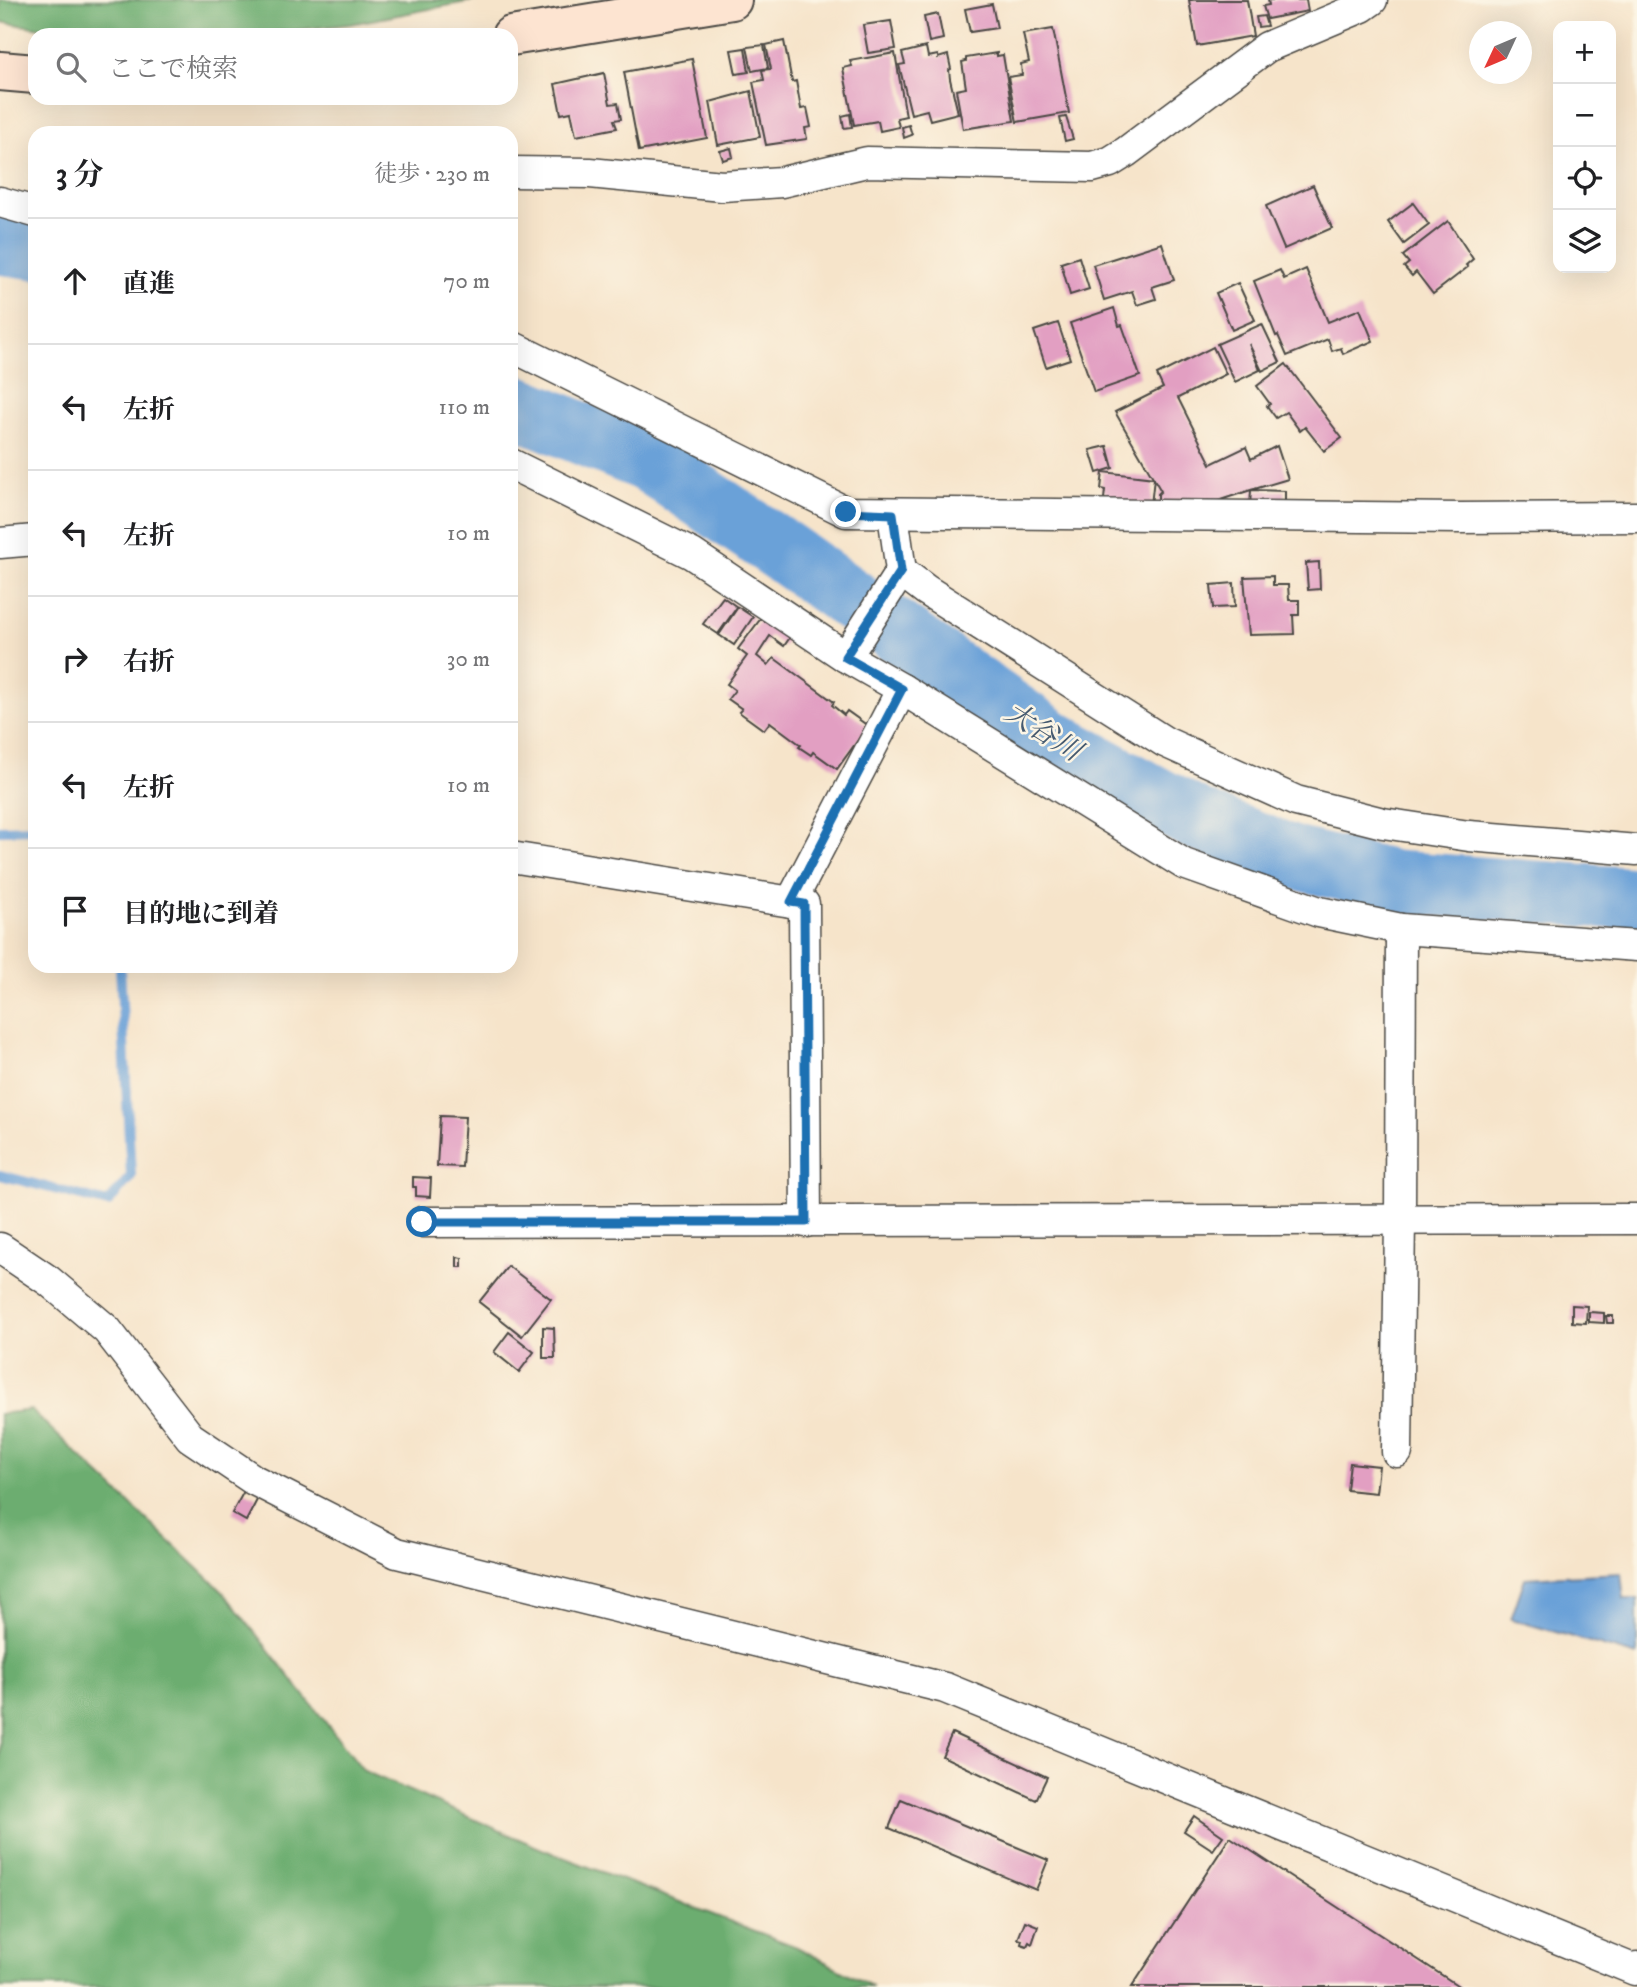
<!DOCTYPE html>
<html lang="ja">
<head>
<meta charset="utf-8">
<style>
  :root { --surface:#fff; --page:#f6f6f6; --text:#202124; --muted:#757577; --line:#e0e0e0 }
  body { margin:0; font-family:"IM FELL DW Pica","Noto Serif JP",serif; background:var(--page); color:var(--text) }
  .controls { position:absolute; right:21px; top:21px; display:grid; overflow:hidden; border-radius:14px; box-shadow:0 7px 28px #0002 }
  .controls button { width:63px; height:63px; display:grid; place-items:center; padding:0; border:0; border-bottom:2px solid var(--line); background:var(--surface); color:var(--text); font:35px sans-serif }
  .compass { position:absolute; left:1469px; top:21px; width:63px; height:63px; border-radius:50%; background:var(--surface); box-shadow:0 7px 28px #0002; rotate:226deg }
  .stop { position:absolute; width:21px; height:21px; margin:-16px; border:5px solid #1f6fb2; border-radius:50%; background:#fff }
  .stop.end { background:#1f6fb2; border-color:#fff; box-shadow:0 2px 7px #0008 }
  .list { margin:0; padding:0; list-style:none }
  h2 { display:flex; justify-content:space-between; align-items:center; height:91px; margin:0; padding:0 28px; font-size:30px }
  h2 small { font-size:23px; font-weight:400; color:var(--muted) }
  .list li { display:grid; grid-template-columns:46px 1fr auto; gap:21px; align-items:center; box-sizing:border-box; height:126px; padding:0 28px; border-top:2px solid var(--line) }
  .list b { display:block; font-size:26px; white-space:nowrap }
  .list em { font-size:23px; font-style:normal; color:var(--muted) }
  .icon { flex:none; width:38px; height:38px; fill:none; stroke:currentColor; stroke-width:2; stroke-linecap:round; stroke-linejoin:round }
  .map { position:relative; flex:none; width:1637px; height:1987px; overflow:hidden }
  .search { position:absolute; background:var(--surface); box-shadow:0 7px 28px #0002; left:28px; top:28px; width:490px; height:77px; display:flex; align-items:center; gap:18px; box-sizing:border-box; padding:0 24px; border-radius:21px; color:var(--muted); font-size:26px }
  .panel { position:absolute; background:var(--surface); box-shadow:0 7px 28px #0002; left:28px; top:126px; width:490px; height:847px; border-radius:21px }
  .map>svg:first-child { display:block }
  .forest { fill:#6cad70; stroke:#4c6c4e; stroke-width:2 }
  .water { fill:#6ba1d8; stroke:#4b6682; stroke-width:2 }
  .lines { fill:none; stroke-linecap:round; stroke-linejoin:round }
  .stream { stroke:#6ba1d8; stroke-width:10 }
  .river { stroke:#6ba1d8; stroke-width:63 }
  .building { fill:#e29fc2 }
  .street-casing { stroke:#494743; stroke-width:33 }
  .secondary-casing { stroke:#494743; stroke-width:42 }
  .street { stroke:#fff; stroke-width:30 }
  .secondary { stroke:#fde4d1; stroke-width:38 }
  .route { stroke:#1f6fb2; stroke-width:9 }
  .labels { text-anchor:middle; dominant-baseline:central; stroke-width:5; stroke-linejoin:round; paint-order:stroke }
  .water-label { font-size:28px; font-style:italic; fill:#455a70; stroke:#fcf5e5 }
</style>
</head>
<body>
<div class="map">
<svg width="1637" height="1987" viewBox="0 0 1637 1987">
  <rect width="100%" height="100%" fill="#fcf5e5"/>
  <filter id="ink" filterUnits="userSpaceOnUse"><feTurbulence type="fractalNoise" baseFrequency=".0143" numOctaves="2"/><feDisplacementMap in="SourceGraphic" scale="14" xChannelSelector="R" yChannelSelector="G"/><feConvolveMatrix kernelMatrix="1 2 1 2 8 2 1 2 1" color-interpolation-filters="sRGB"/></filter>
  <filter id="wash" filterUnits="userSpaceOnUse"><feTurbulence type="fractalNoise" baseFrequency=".00686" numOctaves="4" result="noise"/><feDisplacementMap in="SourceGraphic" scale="28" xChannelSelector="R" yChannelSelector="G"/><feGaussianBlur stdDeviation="1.57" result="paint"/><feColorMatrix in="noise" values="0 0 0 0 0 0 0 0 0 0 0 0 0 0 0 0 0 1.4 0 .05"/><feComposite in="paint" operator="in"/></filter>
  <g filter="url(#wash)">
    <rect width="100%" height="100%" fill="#f6e4ca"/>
    <g class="forest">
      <polygon points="0,0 477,0 351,24 250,35 87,35 0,22"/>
      <polygon points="31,1410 223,1592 364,1771 542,1849 797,1947 873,1987 0,1987 0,1414"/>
    </g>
    <polygon class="water" points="1621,1573 1624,1599 1637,1599 1637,1656 1511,1619 1525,1578"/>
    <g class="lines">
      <g class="stream">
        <polyline points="0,830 35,829"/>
        <polyline points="0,1175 108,1203 131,1176 120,966"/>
      </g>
      <g class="river">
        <polyline points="0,243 35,248"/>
        <polyline points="511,404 650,462 785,553 1055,743 1195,819 1291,857 1394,882 1637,899"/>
      </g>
    </g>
    <g id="blocks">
      <g class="building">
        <polygon points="1189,0 1247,0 1253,36 1197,46"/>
        <polygon points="1268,0 1306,0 1308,11 1267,19 1263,6 1269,5"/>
        <polygon points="992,4 997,28 970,32 965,9"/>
        <polygon points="938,14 943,39 929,42 924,17"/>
        <polygon points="1264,16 1267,26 1258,27 1256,17"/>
        <polygon points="891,21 896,49 868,53 863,25"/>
        <polygon points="1053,29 1069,113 1017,122 1008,77 1022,75 1021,64 1029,62 1023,34"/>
        <polygon points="784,41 792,82 796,81 801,109 807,108 811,127 805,128 807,139 766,145 753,82 764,80 762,70 771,69 766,45"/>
        <polygon points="764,45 768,68 752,71 747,47"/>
        <polygon points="926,47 928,57 938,55 938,58 948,55 951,69 949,70 950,79 958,113 930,120 927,110 911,114 899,65 905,64 902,53"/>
        <polygon points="745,48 749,72 736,74 731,50"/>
        <polygon points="895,53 906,116 897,118 899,127 880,131 878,121 854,125 843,68 852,66 850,61"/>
        <polygon points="997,53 997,56 1003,55 1014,121 963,129 956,90 966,88 962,62 966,61 966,58"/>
        <polygon points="692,59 707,138 639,151 624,72"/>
        <polygon points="604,73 610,104 618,103 621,119 614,120 617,128 576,136 571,112 561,114 555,84"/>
        <polygon points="751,91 760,137 718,145 710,102"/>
        <polygon points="850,114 852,127 844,128 842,116"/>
        <polygon points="1066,117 1073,139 1065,141 1060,118"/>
        <polygon points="909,125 912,135 904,138 902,127"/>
        <polygon points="731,148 733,157 723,160 720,151"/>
        <polygon points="1313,185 1332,228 1284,249 1266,206"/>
        <polygon points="1413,203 1429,225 1404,244 1388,222"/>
        <polygon points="1448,221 1473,259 1466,265 1468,267 1433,294 1416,272 1412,276 1404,267 1409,263 1403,256"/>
        <polygon points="1162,243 1174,280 1152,287 1156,299 1137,305 1132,291 1104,300 1093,265"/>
        <polygon points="1079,257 1089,289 1070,295 1061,263"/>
        <polygon points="1306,269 1328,322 1360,309 1373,341 1343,354 1341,348 1332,351 1328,339 1287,356 1278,335 1276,336 1254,281 1280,270 1284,279"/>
        <polygon points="1238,283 1255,320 1232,330 1216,293"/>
        <polygon points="1114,308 1119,326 1122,325 1140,376 1094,392 1070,323"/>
        <polygon points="1058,323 1070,359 1046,367 1034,331"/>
        <polygon points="1262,324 1280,362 1262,371 1249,344 1260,370 1235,382 1217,344"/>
        <polygon points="1213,347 1226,374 1178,398 1211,464 1246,447 1251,459 1277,446 1288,479 1251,490 1285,491 1285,507 1250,506 1251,490 1199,507 1158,506 1158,494 1161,491 1115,412 1163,388 1157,375"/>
        <polygon points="1286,364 1342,438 1324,451 1305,427 1300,431 1286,412 1276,418 1267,406 1270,404 1257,386"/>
        <polygon points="1107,446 1113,468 1097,473 1090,450"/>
        <polygon points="1103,472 1154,478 1151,505 1104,499 1105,490 1101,489"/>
        <polygon points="1319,562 1320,589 1308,590 1306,563"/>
        <polygon points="1273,576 1273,585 1288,585 1289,600 1299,600 1299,615 1293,615 1294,634 1249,635 1244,577"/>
        <polygon points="1234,583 1235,607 1213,608 1211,585"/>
        <polygon points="723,597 737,607 718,634 703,624"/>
        <polygon points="738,607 753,617 734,645 719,635"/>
        <polygon points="765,613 793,633 784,646 770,636 757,656 768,665 774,658 834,702 832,705 844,715 847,711 868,726 837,769 813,752 811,755 799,747 801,745 770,722 764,730 739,712 742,709 728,699 735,690 727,684 747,656 738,649"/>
        <polygon points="440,1116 465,1117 462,1167 437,1166"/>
        <polygon points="413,1177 431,1178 430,1197 416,1196 416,1187 413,1187"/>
        <polygon points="457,1257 462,1258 462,1267 457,1267"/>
        <polygon points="508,1266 551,1299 522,1336 479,1302"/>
        <polygon points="1572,1305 1587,1306 1586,1323 1572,1322"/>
        <polygon points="1589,1312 1604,1313 1604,1323 1589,1322"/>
        <polygon points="1606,1316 1613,1316 1613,1323 1607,1323"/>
        <polygon points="543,1327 554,1328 555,1358 543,1358"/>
        <polygon points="509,1332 534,1352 519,1372 494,1352"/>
        <polygon points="1350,1463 1379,1466 1376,1493 1347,1490"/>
        <polygon points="244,1491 258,1498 246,1521 232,1513"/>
        <polygon points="952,1733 1047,1777 1036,1800 942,1756"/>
        <polygon points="901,1799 1048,1860 1036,1890 889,1828"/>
        <polygon points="1194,1816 1223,1836 1213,1850 1184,1831"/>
        <polygon points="1230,1837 1460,1987 1132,1987"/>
        <polygon points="1025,1921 1038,1926 1032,1944 1029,1942 1027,1946 1021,1944 1022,1940 1018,1939"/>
      </g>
    </g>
  </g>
  <g filter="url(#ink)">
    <use href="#blocks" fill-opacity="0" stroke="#494743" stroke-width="2"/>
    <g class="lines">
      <g class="street-casing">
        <g id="street">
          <polyline points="511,172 590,173 722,186 782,182 867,162 1092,167 1110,162 1126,152 1267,47 1362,7 1372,0"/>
          <polyline points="0,202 35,212"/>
          <polyline points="511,346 846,512 1460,518 1637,517"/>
          <polyline points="511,464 692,554 846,657 902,689 1184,864 1319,912 1401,929 1637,946"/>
          <polyline points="0,543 35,540"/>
          <polyline points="901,571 926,590 1165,742 1296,801 1383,823 1469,836 1637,850"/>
          <polyline points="846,657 901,571 893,514"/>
          <polyline points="511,857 804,904 806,1222"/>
          <polyline points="791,902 902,689"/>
          <polyline points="422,1222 1637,1219"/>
          <polyline points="0,1248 49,1281 107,1330 190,1437 254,1480 397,1553 945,1688 1635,1970 1637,1967"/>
          <polyline points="1397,1452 1400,1219 1401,929"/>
        </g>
      </g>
      <g class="secondary-casing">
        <g id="secondary">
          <polyline points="511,36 732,0"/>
          <polyline points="0,71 35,74"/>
        </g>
      </g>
      <use href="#street" class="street"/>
      <use href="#secondary" class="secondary"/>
    </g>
  </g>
  <g class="lines" filter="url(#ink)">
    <polyline class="route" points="422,1222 806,1222 804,904 791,902 902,689 845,657 901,571 893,514 846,512"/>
  </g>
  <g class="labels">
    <g class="water-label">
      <text transform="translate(1043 732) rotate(32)">大谷川</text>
    </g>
  </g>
</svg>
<div class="controls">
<button>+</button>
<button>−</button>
<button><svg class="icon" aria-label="locate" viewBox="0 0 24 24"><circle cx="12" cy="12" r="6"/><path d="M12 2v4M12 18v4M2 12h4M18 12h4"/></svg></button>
<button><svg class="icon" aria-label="layers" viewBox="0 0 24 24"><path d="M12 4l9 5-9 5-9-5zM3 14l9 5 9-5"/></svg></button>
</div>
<svg class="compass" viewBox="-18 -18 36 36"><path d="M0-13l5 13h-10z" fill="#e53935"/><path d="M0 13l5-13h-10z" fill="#757577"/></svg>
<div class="stop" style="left:422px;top:1222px"></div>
<div class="stop end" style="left:846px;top:512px"></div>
<div class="search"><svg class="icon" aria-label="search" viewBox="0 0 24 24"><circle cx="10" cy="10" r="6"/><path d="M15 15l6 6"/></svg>ここで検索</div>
<section class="panel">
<h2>3 分<small>徒歩 · 230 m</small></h2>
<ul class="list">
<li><svg class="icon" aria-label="ahead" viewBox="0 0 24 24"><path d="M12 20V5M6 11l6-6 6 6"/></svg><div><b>直進</b></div><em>70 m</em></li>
<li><svg class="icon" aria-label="left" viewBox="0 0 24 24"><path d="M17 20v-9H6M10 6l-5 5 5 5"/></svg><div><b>左折</b></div><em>110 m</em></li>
<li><svg class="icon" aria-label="left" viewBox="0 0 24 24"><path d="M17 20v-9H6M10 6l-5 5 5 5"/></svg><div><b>左折</b></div><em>10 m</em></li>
<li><svg class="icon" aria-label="right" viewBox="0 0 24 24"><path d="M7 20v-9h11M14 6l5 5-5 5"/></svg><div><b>右折</b></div><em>30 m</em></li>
<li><svg class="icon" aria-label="left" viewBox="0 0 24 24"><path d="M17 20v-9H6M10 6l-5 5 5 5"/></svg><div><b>左折</b></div><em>10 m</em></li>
<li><svg class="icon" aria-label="arrive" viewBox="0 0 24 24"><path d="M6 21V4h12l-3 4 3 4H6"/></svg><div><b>目的地に到着</b></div></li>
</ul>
</section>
</div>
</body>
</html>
